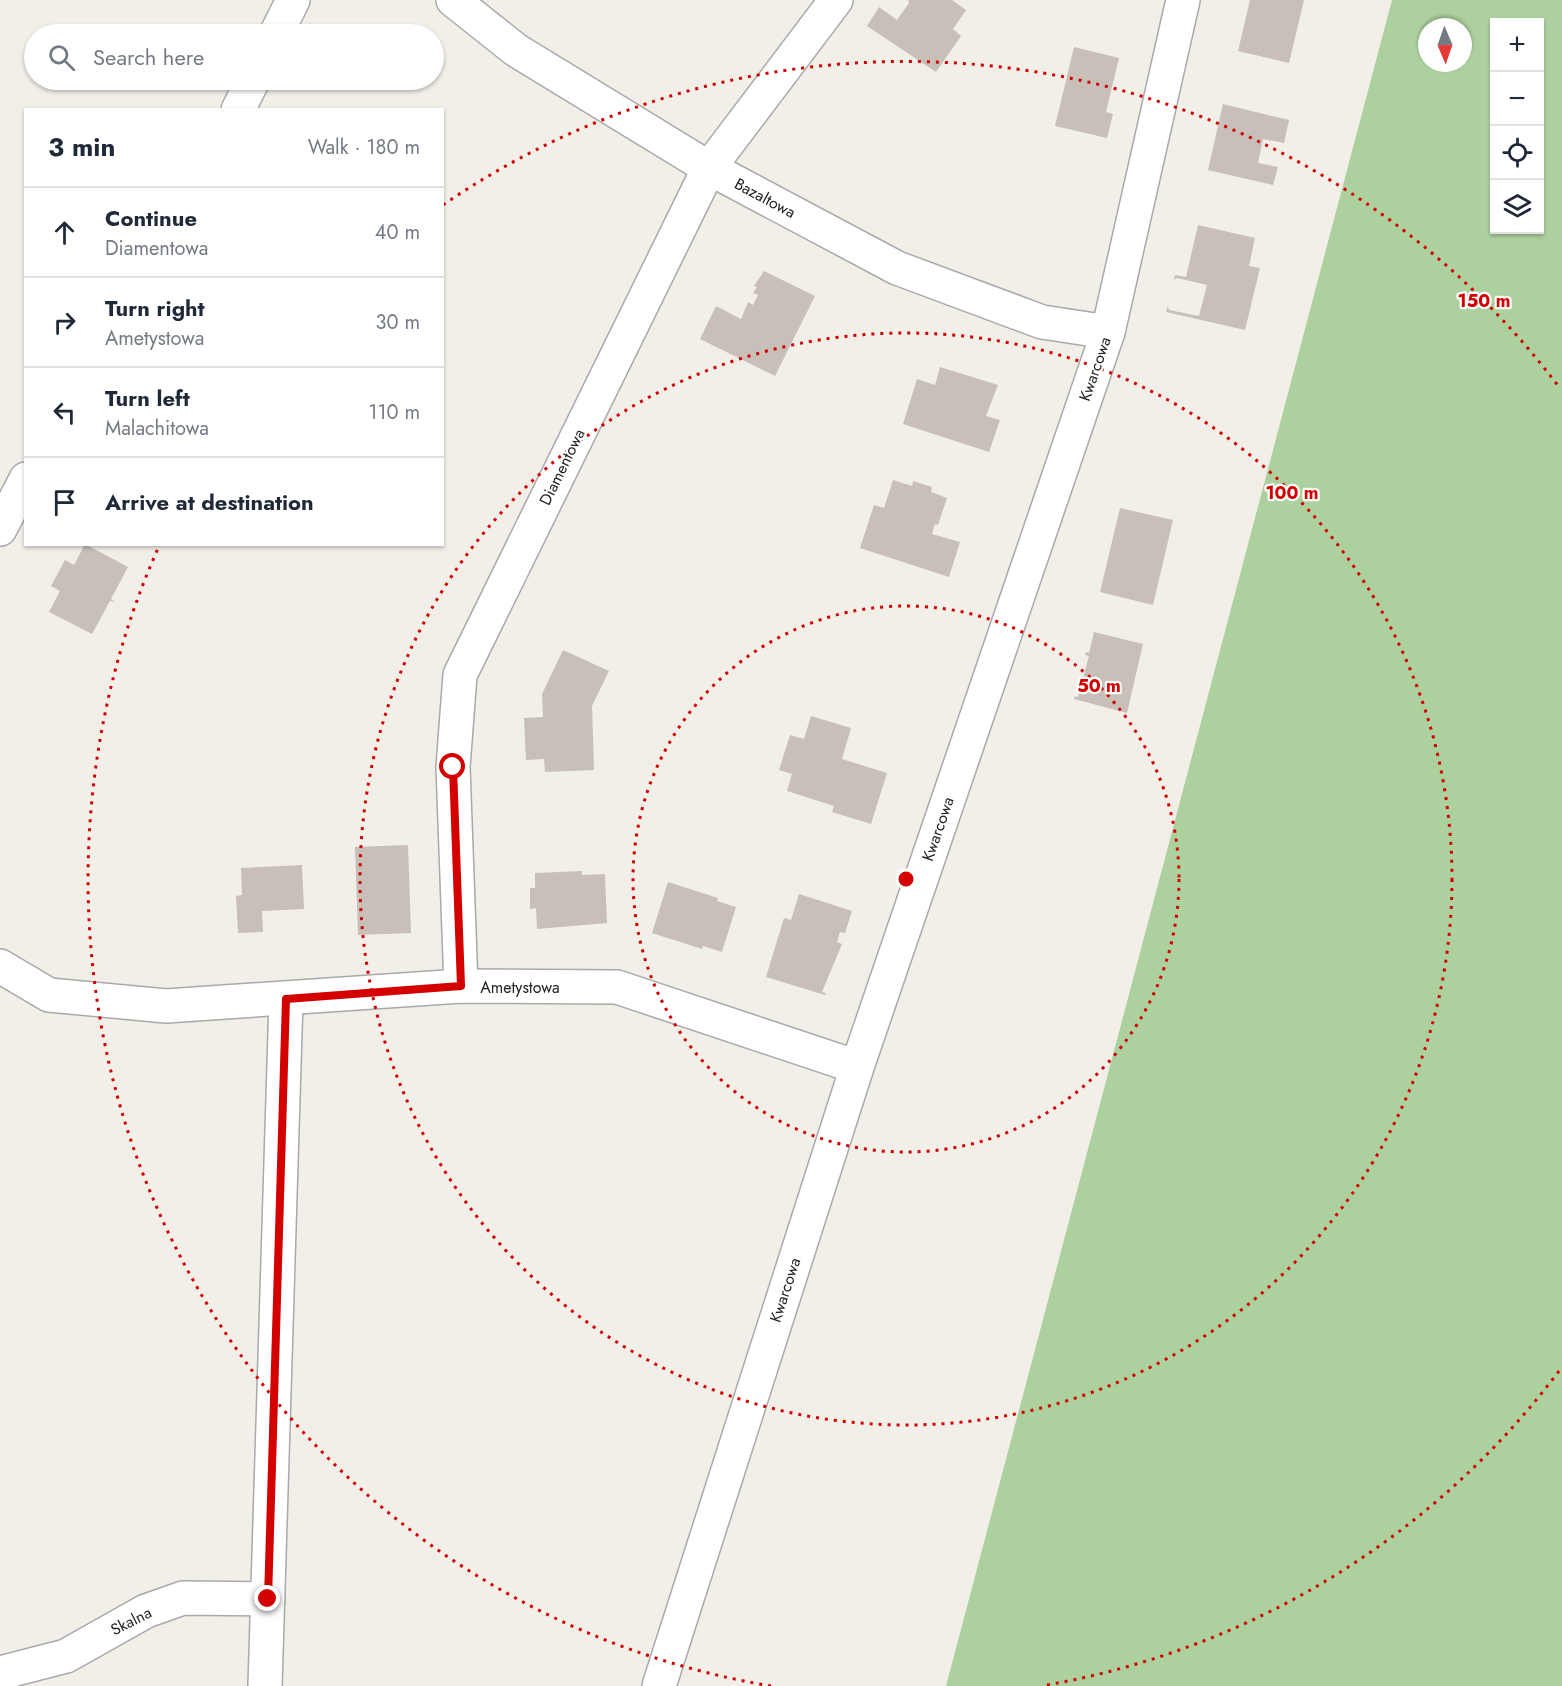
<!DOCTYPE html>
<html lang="en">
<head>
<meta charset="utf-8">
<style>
  :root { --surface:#fff; --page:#f6f6f7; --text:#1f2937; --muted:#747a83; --line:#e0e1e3 }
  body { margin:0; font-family:Jost,sans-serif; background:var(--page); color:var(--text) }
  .controls { position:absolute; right:18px; top:18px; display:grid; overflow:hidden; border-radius:0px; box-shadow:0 2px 4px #0004 }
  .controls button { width:54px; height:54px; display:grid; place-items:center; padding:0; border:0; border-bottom:2px solid var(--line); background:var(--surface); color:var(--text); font:30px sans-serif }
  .compass { position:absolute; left:1418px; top:18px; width:54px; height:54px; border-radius:50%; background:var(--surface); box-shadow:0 2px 4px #0004; rotate:178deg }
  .stop { position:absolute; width:18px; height:18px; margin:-14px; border:4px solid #d40000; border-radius:50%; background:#fff }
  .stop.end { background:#d40000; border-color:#fff; box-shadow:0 2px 6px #0008 }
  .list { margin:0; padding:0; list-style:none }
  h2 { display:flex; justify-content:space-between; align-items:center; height:78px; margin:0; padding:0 24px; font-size:26px }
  h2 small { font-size:20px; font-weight:400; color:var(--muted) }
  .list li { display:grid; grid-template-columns:39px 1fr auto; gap:18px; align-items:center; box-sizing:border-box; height:90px; padding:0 24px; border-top:2px solid var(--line) }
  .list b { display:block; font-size:22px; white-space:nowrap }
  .list p { margin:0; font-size:20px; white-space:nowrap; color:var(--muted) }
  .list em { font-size:20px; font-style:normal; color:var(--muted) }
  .icon { flex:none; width:33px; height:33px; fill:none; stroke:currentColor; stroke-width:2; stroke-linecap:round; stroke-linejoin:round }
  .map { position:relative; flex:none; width:1562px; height:1686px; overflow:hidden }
  .search { position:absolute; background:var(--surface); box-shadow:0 2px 4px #0004; left:24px; top:24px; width:420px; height:66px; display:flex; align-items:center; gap:15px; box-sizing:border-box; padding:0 21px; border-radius:33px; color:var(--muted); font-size:22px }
  .panel { position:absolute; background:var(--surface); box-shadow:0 2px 4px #0004; left:24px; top:108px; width:420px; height:438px; border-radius:0px }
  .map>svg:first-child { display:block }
  .forest { fill:#add19e; fill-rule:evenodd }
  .building { fill:#c7bfb8 }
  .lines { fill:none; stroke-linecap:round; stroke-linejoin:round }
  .minor-casing { stroke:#a9a9a9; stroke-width:36 }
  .minor { stroke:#fff; stroke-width:33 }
  .route { stroke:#d40000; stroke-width:8 }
  .ring { fill:none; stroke:#d40000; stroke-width:3; stroke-dasharray:3 6 }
  .labels { text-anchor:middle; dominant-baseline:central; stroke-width:4.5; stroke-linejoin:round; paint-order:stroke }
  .street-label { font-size:16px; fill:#222; stroke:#fff }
  .centre { fill:#d40000; stroke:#fff; stroke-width:3 }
  .ring-label { font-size:18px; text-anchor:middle; font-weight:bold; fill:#d40000; stroke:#fff; stroke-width:4.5; stroke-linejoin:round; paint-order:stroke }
</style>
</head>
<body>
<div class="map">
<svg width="1562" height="1686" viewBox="0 0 1562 1686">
  <rect width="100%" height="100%" fill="#f2efe9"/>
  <path class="forest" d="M1392,0H1562V1686H946ZM1494,22H1540V230H1494ZM1427,27H1463V63H1427Z"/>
  <g class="building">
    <polygon points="908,0 952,0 966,10 953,29 961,36 936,72 867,26 879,7 897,20 909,3"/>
    <polygon points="1250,0 1304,0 1289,63 1238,51"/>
    <polygon points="1074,47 1119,58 1106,112 1113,114 1107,138 1055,126"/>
    <polygon points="1223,104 1289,120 1284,143 1263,139 1258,163 1278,167 1273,185 1208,170"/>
    <polygon points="1198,225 1255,238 1249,266 1260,268 1245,330 1166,312 1168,306 1169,310 1199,316 1207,285 1177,278 1174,280 1175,275 1186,277"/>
    <polygon points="764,271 815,296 775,376 700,339 716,306 741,319 748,302 753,305 758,295 753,293 757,287 754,286"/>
    <polygon points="940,367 998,385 986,416 1000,420 989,452 903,424 917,379 935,385"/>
    <polygon points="893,480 912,486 913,481 932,487 931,492 947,498 938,525 935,524 932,534 960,542 949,577 860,548 874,505 884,508"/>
    <polygon points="1120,508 1173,520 1153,605 1100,592"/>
    <polygon points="85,544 128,567 111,599 115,602 110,601 92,634 49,612 60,591 51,586 65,560 74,565"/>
    <polygon points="1094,632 1143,644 1127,713 1074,699 1075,696 1078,697 1089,656 1085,655 1086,652 1089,653"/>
    <polygon points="563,650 609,671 592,706 594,770 545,772 544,759 526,760 524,718 543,717 542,694"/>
    <polygon points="811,716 851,728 842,759 887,773 871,824 832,812 834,806 787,791 792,774 779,770 790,735 804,739"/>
    <polygon points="408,845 411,933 358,935 355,847"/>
    <polygon points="302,865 304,909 262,911 263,932 238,933 236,896 242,895 241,868"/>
    <polygon points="582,871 582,875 605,874 607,923 537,929 536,908 530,909 530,888 535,888 535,873"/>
    <polygon points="668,882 718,898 717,901 736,907 722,952 703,946 702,949 652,933"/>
    <polygon points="799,894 852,911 845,933 840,932 837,942 842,944 822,992 826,993 825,995 766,977 784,918 791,920"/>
  </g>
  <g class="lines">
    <g class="minor-casing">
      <g id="minor">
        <polyline points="453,0 516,50 709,168 897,268 1042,322 1108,332"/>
        <polyline points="276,34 293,0"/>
        <polyline points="238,110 253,80"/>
        <polyline points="0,529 26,479"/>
        <polyline points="0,966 49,995 166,1006 461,986 617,987 857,1067"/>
        <polyline points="461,986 453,767 460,675 709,168 836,0"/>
        <polyline points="0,1673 66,1656 146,1611 183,1598 268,1599"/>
        <polyline points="265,1686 286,999"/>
        <polyline points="659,1686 857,1067 1108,332 1183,0"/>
      </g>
    </g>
    <use href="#minor" class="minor"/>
  </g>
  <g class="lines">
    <polyline class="route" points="268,1599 286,999 461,986 453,767"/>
  </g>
  <g class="ring">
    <circle cx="906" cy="879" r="273"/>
    <circle cx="906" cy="879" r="546"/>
    <path d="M1559 1371A818 818 0 0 1 1041 1686M771 1686A818 818 0 0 1 159 546M443 205A818 818 0 0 1 1559 387"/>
  </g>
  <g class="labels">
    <g class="street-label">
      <text transform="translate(765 198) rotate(28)">Bazaltowa</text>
      <text transform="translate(1095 369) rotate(-71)">Kwarcowa</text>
      <text transform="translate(562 467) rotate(-64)">Diamentowa</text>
      <text transform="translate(938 829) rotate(-71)">Kwarcowa</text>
      <text x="520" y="987">Ametystowa</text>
      <text transform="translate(785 1290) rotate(-72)">Kwarcowa</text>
      <text transform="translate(131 1621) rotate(-27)">Skalna</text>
    </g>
  </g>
  <circle cx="906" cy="879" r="9" class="centre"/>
  <g class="ring-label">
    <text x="1484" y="307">150 m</text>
    <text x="1292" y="499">100 m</text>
    <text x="1099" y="692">50 m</text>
  </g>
</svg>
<div class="controls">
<button>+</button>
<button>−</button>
<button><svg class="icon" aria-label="locate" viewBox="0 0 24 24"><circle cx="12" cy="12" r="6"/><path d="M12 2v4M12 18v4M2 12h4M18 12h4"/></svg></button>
<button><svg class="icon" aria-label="layers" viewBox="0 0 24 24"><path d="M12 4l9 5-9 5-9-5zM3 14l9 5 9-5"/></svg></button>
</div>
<svg class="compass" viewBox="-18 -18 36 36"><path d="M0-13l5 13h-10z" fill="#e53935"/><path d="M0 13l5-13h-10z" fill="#747a83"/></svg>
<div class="stop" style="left:453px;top:767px"></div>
<div class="stop end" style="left:268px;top:1599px"></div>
<div class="search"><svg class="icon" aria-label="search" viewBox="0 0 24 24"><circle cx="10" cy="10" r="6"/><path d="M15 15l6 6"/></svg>Search here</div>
<section class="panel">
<h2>3 min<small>Walk · 180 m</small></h2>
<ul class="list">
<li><svg class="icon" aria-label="ahead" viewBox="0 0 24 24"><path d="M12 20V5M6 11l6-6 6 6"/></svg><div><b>Continue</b><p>Diamentowa</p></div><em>40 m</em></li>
<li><svg class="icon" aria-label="right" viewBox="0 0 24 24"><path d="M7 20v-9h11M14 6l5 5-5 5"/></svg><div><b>Turn right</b><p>Ametystowa</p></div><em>30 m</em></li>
<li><svg class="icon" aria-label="left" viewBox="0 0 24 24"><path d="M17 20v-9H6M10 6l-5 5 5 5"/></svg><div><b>Turn left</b><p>Malachitowa</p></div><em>110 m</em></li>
<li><svg class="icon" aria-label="arrive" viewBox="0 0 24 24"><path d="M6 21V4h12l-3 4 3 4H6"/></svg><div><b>Arrive at destination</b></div></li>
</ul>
</section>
</div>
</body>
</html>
